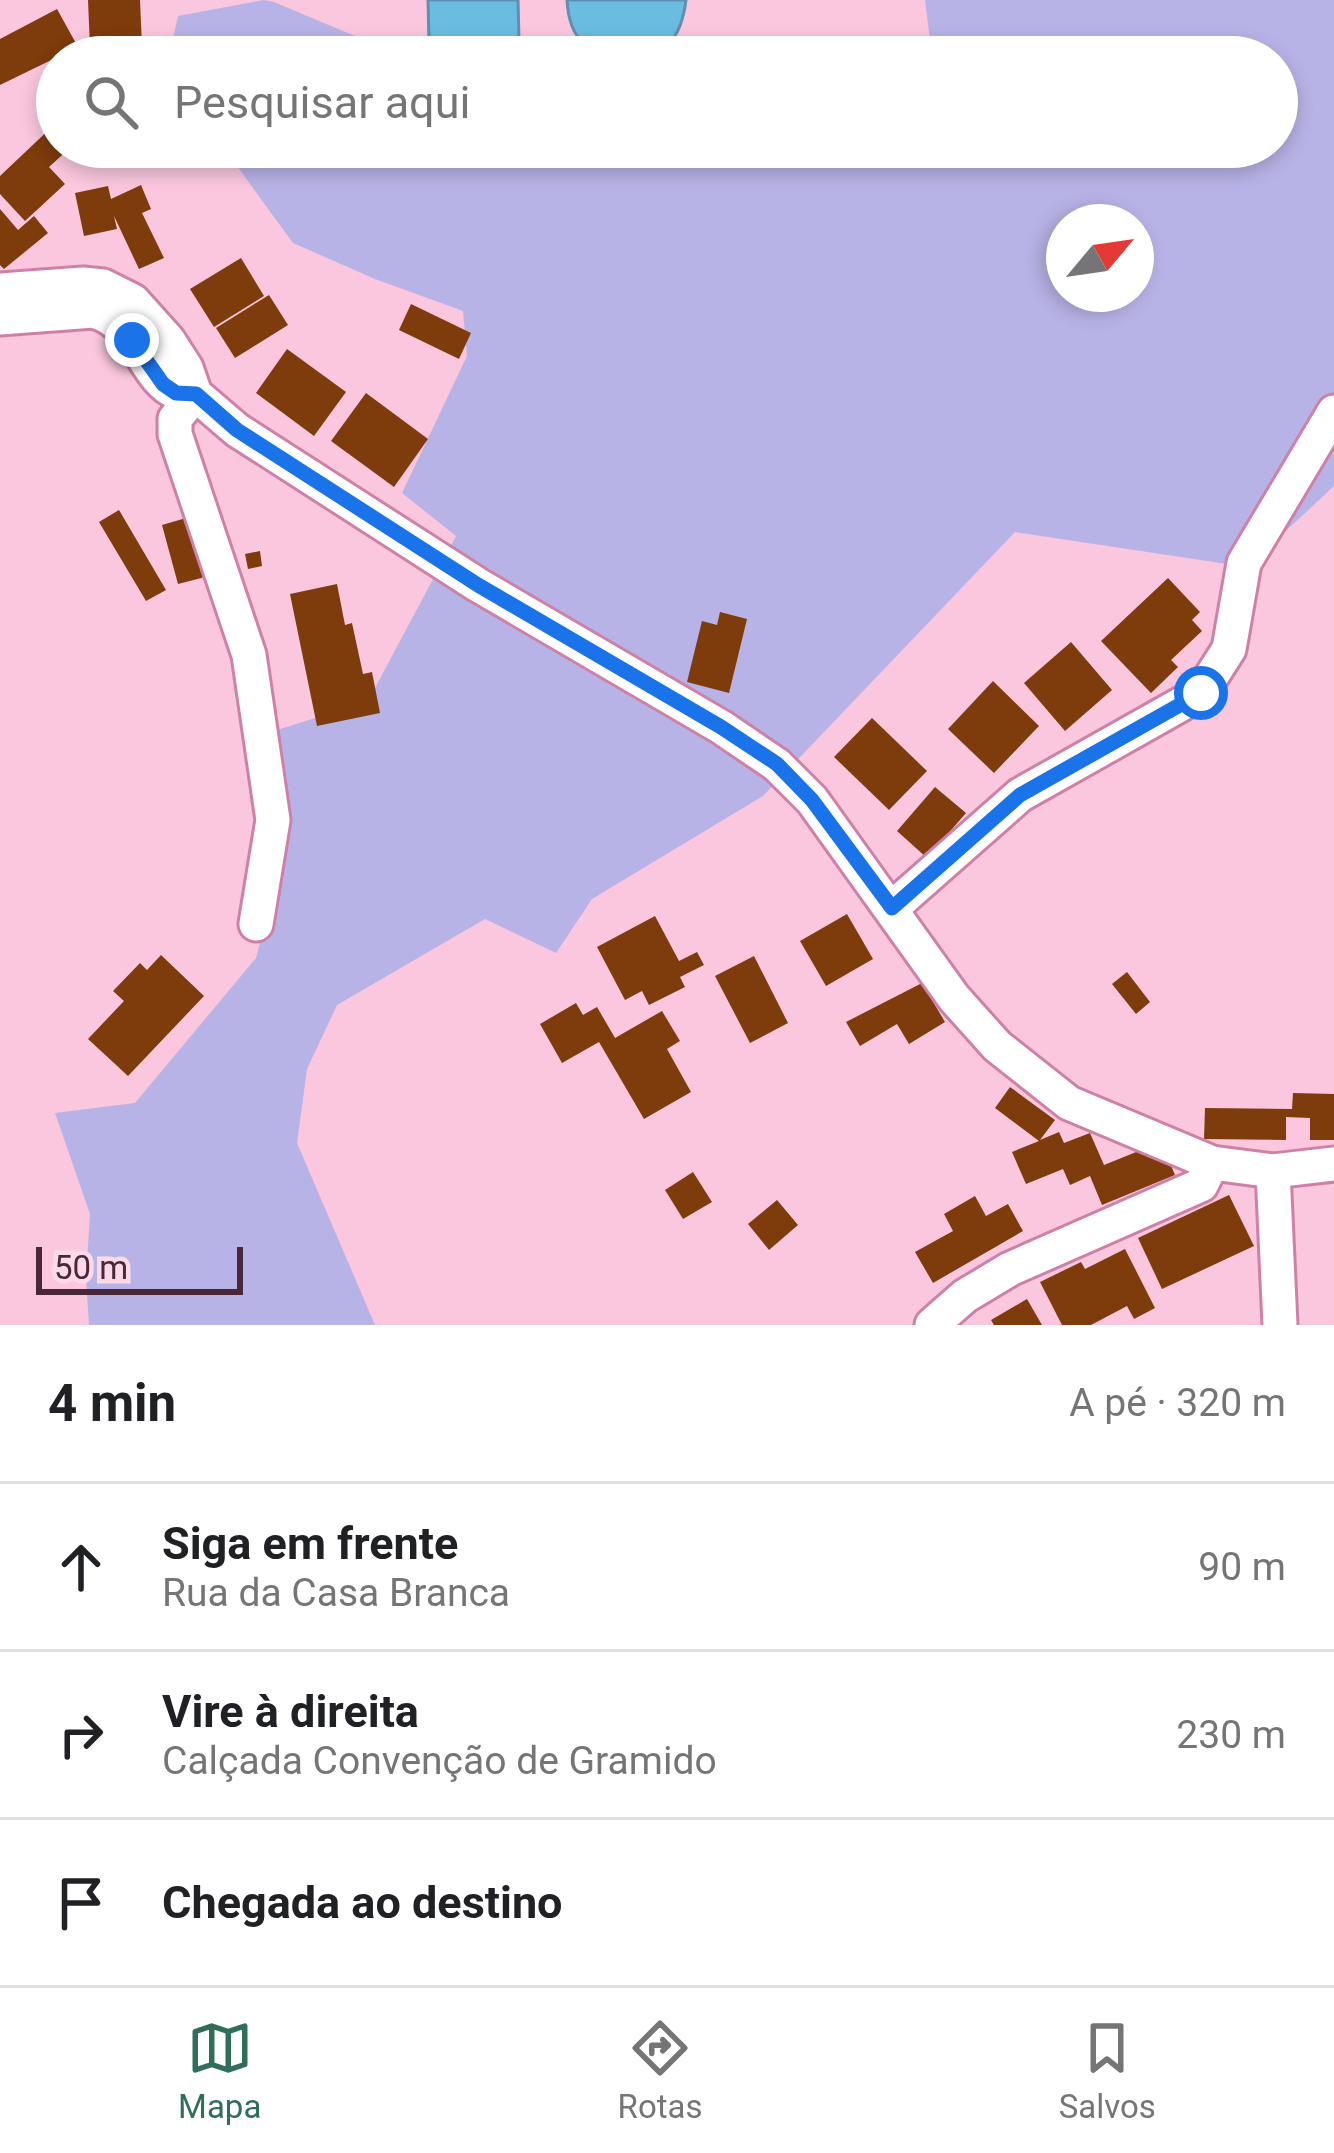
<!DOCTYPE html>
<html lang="pt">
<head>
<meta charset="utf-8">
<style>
  :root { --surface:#fff; --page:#f6f6f6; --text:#202124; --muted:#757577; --line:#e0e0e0; --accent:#306e5a }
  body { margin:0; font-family:Roboto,sans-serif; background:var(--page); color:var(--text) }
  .compass { position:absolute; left:1046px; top:204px; width:108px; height:108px; border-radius:50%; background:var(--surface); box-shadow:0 6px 18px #0003; rotate:61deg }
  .scale { position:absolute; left:36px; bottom:30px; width:207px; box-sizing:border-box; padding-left:12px; border:6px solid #482838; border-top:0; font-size:33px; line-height:42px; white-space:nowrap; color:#482838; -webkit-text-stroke:9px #fcd9e9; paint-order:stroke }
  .stop { position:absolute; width:36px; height:36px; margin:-27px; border:9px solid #1a73e8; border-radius:50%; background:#fff }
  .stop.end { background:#1a73e8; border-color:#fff; box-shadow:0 3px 12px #0008 }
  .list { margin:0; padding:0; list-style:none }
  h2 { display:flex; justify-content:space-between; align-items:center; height:156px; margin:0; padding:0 48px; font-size:51px }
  h2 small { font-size:39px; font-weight:400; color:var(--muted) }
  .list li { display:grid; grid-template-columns:78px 1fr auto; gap:36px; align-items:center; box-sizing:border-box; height:168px; padding:0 48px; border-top:3px solid var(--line) }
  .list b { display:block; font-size:45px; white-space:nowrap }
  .list p { margin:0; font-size:39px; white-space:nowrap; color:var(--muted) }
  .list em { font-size:39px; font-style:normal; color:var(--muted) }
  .icon { flex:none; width:66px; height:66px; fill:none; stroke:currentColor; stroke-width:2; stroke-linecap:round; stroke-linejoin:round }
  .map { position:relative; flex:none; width:1334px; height:1325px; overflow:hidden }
  .search { position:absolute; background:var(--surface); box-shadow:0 6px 18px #0003; left:36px; right:36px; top:36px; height:132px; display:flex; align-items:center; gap:30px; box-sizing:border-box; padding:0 42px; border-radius:66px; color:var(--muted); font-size:45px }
  .sheet { height:660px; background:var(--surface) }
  nav { display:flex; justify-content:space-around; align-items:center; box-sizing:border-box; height:168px; border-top:3px solid var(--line); background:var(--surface); font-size:33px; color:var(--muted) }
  nav a { display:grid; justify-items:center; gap:6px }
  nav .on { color:var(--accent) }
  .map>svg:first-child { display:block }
  .green { fill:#b8b3e6; fill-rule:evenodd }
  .water { fill:#6abce1; stroke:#6090ae; stroke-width:3 }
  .building { fill:#7e3b0b }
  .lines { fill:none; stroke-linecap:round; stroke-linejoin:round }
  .minor-casing { stroke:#cf80a7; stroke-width:39 }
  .minor { stroke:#fff; stroke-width:33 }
  .route { stroke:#1a73e8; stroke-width:15 }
</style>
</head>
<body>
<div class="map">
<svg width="1334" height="1325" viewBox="0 0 1334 1325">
  <rect width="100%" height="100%" fill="#fac7de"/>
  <g class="green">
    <polygon points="264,0 274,2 405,57 169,57 178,16"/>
    <path d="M925,0H1334V486L1247,567L1015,532L763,796L592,899L556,953L485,919L337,1005L307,1069L297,1143L375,1325H89L86,1278L90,1214L55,1113L135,1103L256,958L289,831L271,732L368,701L456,536L402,493L467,356L463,311L375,279L293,243L223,147H1277V57H932ZM1064,222H1136V294H1064Z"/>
  </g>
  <g class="water">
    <polygon points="428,0 518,0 519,40 429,42"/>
    <path d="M567,0H686C681,39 666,57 626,57C588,57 569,39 567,0Z"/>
  </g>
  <g class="building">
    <polygon points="88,0 140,0 142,46 90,48"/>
    <polygon points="57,9 78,47 0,85 0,39"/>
    <polygon points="57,122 57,147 71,147 49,167 65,184 25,221 0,194 0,176"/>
    <polygon points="141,185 151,209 142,213 164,258 139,269 114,216 117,229 84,236 75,193 108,186 111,199"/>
    <polygon points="0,209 18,230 34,216 48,233 4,269 0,265"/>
    <polygon points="241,258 264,296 214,327 190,289"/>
    <polygon points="269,295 288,325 235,358 216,328"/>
    <polygon points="411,304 471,333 459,359 399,330"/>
    <polygon points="287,349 346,392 314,436 256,393"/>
    <polygon points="366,393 428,439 394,487 331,441"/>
    <polygon points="119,510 166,590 146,601 99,522"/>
    <polygon points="193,516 209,576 178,584 162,525"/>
    <polygon points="260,551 262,566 248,569 245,554"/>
    <polygon points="1168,578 1200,612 1192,620 1202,631 1171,660 1178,667 1151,693 1101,641"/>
    <polygon points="337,584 345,625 352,623 363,674 372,672 380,713 317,726 290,594"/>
    <polygon points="720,612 747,619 729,693 687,682 702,621 717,625"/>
    <polygon points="1071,642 1112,690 1065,731 1024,683"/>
    <polygon points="993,681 1039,726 994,773 948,729"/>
    <polygon points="872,718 927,771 889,810 834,757"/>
    <polygon points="935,787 966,813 927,858 897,831"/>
    <polygon points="847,914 873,959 826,986 800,941"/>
    <polygon points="655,916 679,961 697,952 704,965 680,977 685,987 649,1005 642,991 625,1000 597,947"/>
    <polygon points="161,955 204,996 128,1076 88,1039 124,1001 113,991 140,963 147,970"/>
    <polygon points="754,956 788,1023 750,1043 715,976"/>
    <polygon points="1127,972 1150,1002 1136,1014 1112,984"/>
    <polygon points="922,983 945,1022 909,1044 897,1024 860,1046 846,1022"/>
    <polygon points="576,1003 583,1015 597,1007 615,1038 662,1011 680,1041 667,1049 691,1092 644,1119 599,1042 562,1063 540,1024"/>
    <polygon points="1010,1087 1055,1120 1040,1140 1059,1132 1064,1143 1090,1133 1104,1165 1161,1142 1175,1175 1102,1205 1090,1176 1070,1185 1063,1169 1026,1184 1012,1152 1039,1141 995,1108"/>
    <polygon points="1293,1093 1334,1094 1334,1140 1310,1140 1310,1118 1286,1117 1286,1140 1204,1139 1205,1108 1292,1109"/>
    <polygon points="693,1172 712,1202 683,1219 665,1190"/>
    <polygon points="1229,1195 1254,1246 1162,1289 1138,1238"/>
    <polygon points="975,1196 986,1216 1008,1204 1023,1231 933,1283 915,1252 953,1231 944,1214"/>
    <polygon points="777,1200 798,1225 769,1250 748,1224"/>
    <polygon points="1125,1249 1155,1308 1134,1319 1127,1306 1091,1325 1062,1325 1040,1282 1081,1262 1085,1269"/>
    <polygon points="1027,1299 1042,1325 994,1325 991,1320"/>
  </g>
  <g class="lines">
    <g class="minor-casing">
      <g id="minor">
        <polyline points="0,290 83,284 103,286 133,301 168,340 186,368 195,394 237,430 478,585 721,727 777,765 812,800 954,998 997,1046 1069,1103 1212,1163 1273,1171 1334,1164"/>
        <path d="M0,318L93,311C138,322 145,381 176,392C177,393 194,394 195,394"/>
        <polyline points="195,394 175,419 175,434 249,655 273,820 256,924"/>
        <polyline points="892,908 1020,795 1201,693 1229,649 1244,563 1334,412"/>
        <polyline points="1273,1171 1280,1325"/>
        <polyline points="932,1325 965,1296 1010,1269 1201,1185 1212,1163"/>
      </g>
    </g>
    <use href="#minor" class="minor"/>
  </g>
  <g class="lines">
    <polyline class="route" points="132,340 163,384 176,393 196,394 237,430 478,585 721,727 777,764 812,800 892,908 1020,795 1201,693"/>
  </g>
</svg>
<svg class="compass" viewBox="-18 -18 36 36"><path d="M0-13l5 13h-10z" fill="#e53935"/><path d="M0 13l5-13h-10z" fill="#757577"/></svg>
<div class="scale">50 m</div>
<div class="stop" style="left:1201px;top:693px"></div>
<div class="stop end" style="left:132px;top:340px"></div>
<div class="search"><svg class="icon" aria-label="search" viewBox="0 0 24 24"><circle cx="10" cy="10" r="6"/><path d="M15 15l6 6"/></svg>Pesquisar aqui</div>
</div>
<section class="sheet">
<h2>4 min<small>A pé · 320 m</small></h2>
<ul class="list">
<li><svg class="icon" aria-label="ahead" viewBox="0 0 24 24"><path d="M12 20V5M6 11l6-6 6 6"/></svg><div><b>Siga em frente</b><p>Rua da Casa Branca</p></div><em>90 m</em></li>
<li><svg class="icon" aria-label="right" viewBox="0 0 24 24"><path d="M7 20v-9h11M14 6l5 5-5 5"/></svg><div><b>Vire à direita</b><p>Calçada Convenção de Gramido</p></div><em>230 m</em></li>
<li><svg class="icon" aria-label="arrive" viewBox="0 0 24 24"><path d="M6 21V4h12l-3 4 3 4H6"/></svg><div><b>Chegada ao destino</b></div></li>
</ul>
</section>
<nav>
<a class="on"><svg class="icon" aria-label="map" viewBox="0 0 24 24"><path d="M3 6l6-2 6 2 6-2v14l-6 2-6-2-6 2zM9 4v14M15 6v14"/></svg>Mapa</a>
<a><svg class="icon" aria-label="directions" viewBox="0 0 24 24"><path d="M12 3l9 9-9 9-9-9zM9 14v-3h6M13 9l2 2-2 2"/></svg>Rotas</a>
<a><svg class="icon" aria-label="saved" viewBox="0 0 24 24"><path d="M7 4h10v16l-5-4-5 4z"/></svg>Salvos</a>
</nav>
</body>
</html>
